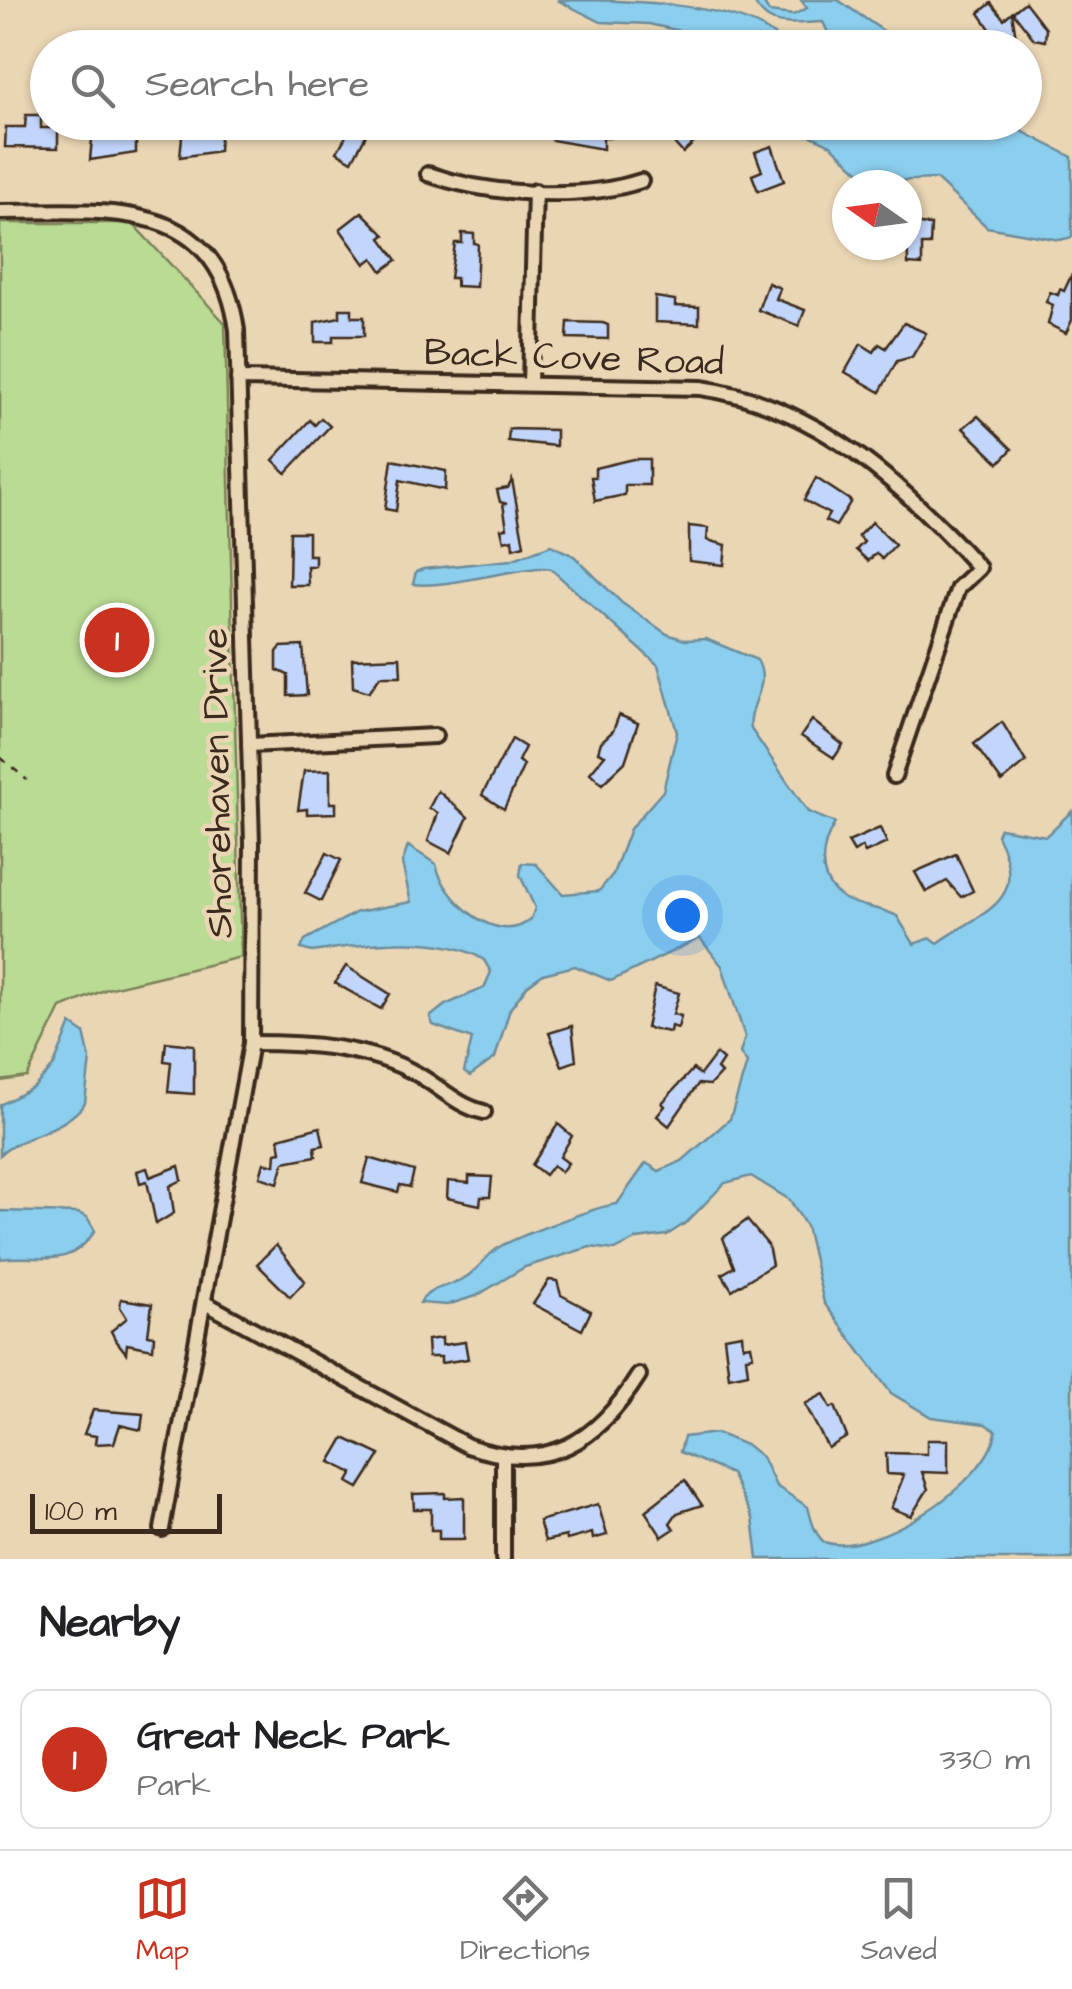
<!DOCTYPE html>
<html lang="en">
<head>
<meta charset="utf-8">
<style>
  :root { --surface:#fff; --page:#f6f6f6; --text:#202124; --muted:#757577; --line:#e0e0e0; --accent:#c8321e }
  body { margin:0; font-family:"Architects Daughter",sans-serif; background:var(--page); color:var(--text) }
  .compass { position:absolute; left:832px; top:170px; width:90px; height:90px; border-radius:50%; background:var(--surface); box-shadow:0 2px 8px #0004; rotate:284deg }
  .scale { position:absolute; left:30px; bottom:25px; width:192px; box-sizing:border-box; padding-left:10px; border:5px solid #3b2a1e; border-top:0; font-size:28px; line-height:35px; white-space:nowrap; color:#3b2a1e; -webkit-text-stroke:8px #ead6b4; paint-order:stroke }
  .you { position:absolute; left:682px; top:915px; width:35px; height:35px; margin:-25px; border:8px solid #fff; border-radius:50%; background:#1a73e8; box-shadow:0 0 0 15px #1a73e833 }
  .badge { display:grid; place-items:center; width:65px; height:65px; border-radius:50%; background:var(--accent); color:#fff; font-size:32px; font-weight:700 }
  .pin { position:absolute; translate:-50% -50%; border:5px solid #fff; box-shadow:0 2px 10px #0006 }
  .list { margin:0; padding:0; list-style:none }
  h2 { display:flex; justify-content:space-between; align-items:center; height:130px; margin:0; padding:0 40px; font-size:42px }
  h2 small { font-size:32px; font-weight:400; color:var(--muted) }
  .list li { display:grid; grid-template-columns:65px 1fr auto; gap:30px; align-items:center; box-sizing:border-box; height:140px; margin:0 20px 20px; padding:0 20px; border:2px solid var(--line); border-radius:20px }
  .list b { display:block; font-size:38px; white-space:nowrap }
  .list p { margin:0; font-size:32px; white-space:nowrap; color:var(--muted) }
  .list em { font-size:32px; font-style:normal; color:var(--muted) }
  .icon { flex:none; width:55px; height:55px; fill:none; stroke:currentColor; stroke-width:2; stroke-linecap:round; stroke-linejoin:round }
  .map { position:relative; flex:none; width:1072px; height:1559px; overflow:hidden }
  .search { position:absolute; background:var(--surface); box-shadow:0 2px 8px #0004; left:30px; right:30px; top:30px; height:110px; display:flex; align-items:center; gap:25px; box-sizing:border-box; padding:0 35px; border-radius:55px; color:var(--muted); font-size:38px }
  .sheet { height:290px; background:var(--surface) }
  nav { display:flex; justify-content:space-around; align-items:center; box-sizing:border-box; height:140px; border-top:2px solid var(--line); background:var(--surface); font-size:28px; color:var(--muted) }
  nav a { display:grid; justify-items:center; gap:5px }
  nav .on { color:var(--accent) }
  .map>svg:first-child { display:block }
  .green { fill:#badb94; stroke:#7a8259; stroke-width:2.5 }
  .water { fill:#8cceee; stroke:#6c8c9b; stroke-width:2.5 }
  .building { fill:#c2d6fb; stroke:#3b2a1e; stroke-width:2.5 }
  .lines { fill:none; stroke-linecap:round; stroke-linejoin:round }
  .minor-casing { stroke:#3b2a1e; stroke-width:20 }
  .path { stroke:#3b2a1e; stroke-width:2.5; stroke-dasharray:8 8; stroke-linecap:butt }
  .minor { stroke:#ead6b4; stroke-width:12 }
  .labels { text-anchor:middle; dominant-baseline:central; stroke-width:9; stroke-linejoin:round; paint-order:stroke }
  .street-label { font-size:38px; fill:#3b2a1e; stroke:#ead6b4 }
</style>
</head>
<body>
<div class="map">
<svg width="1072" height="1559" viewBox="0 0 1072 1559">
  <rect width="100%" height="100%" fill="#ead6b4"/>
  <filter id="ink" filterUnits="userSpaceOnUse"><feTurbulence type="fractalNoise" baseFrequency=".01" numOctaves="2"/><feDisplacementMap in="SourceGraphic" scale="20" xChannelSelector="R" yChannelSelector="G"/><feConvolveMatrix kernelMatrix="1 2 1 2 8 2 1 2 1" color-interpolation-filters="sRGB"/></filter>
  <g filter="url(#ink)">
    <polygon class="green" points="0,223 132,223 225,323 241,957 107,989 61,1008 27,1077 0,1081"/>
    <g class="water">
      <path d="M557,0C615,0 752,0 786,47H752L649,24L601,22Z"/>
      <path d="M753,0H762L769,12L793,15L807,8L801,0H838L907,47H835L823,22C793,23 768,31 753,0Z"/>
      <polygon points="784,123 1006,123 1072,157 1072,237 1060,240 987,227 936,179 889,181 863,175 831,145"/>
      <path d="M551,545L574,556L622,603L667,634L685,640L706,639L757,660C772,686 747,704 751,729L808,812L835,823C820,847 815,882 845,899C862,908 880,907 897,916L914,944L931,938L938,943C985,909 1031,903 997,835L1000,828L1046,836L1072,811V1559H758L753,1518L731,1474L680,1452L684,1437L717,1433L748,1446L762,1457L776,1486L808,1507C811,1519 814,1533 824,1542C873,1559 990,1482 996,1431L985,1424L931,1417L891,1393L824,1303L806,1226L790,1200L751,1176L725,1183L687,1222L667,1235L637,1239L615,1250L590,1247L525,1267L476,1296L447,1305L420,1303C429,1286 451,1287 466,1277C479,1269 488,1253 501,1246C522,1235 597,1206 617,1204L646,1163L659,1171L682,1161L730,1119L747,1063L740,1053L745,1037L722,966L700,938L611,981L575,966L543,974L527,986L510,1009L495,1058L470,1076L464,1072L472,1039L433,1025L430,1017L445,1005L484,988L491,972L484,960C441,932 360,944 312,952L301,949L305,940L357,912L411,902L402,863L408,846L436,864C443,899 498,949 531,919L535,908L520,875L522,863L536,864L563,894L599,891L613,874L630,829L663,791L677,732L658,665L551,569C532,563 449,589 413,584L416,572L423,569L511,560Z"/>
      <path d="M71,1024L84,1033L90,1059L85,1103C64,1132 25,1133 0,1155V1105L34,1087L53,1067Z"/>
      <path d="M0,1211L78,1213L87,1217L95,1231C67,1272 41,1253 0,1259Z"/>
    </g>
    <g class="building">
      <polygon points="1025,2 1046,29 1045,41 1034,39 1013,12"/>
      <polygon points="991,3 1004,19 1012,12 1017,44 1012,48 1003,48 979,13"/>
      <polygon points="26,115 41,115 41,128 58,128 58,148 5,147 6,127 25,127"/>
      <polygon points="354,122 373,122 352,161 337,152"/>
      <polygon points="567,122 610,126 609,138 603,138 603,149 552,140 553,126"/>
      <polygon points="655,122 698,122 690,130 698,139 683,153"/>
      <polygon points="183,126 199,126 199,132 220,132 219,151 180,157"/>
      <polygon points="93,128 106,128 106,134 136,134 136,153 90,160"/>
      <polygon points="772,146 784,181 758,191 752,175 762,171 755,152"/>
      <polygon points="362,212 385,235 381,238 397,260 382,271 373,258 365,264 340,229"/>
      <polygon points="907,223 931,225 930,245 922,245 922,265 908,264"/>
      <polygon points="462,233 474,234 474,243 478,244 476,287 456,286 456,278 450,278 455,243 462,243"/>
      <polygon points="1072,274 1072,320 1066,333 1048,324 1053,305 1046,302 1050,292 1058,295 1060,289 1064,291"/>
      <polygon points="768,283 780,288 776,299 805,310 799,326 758,310"/>
      <polygon points="655,297 675,300 675,306 699,307 699,324 655,322"/>
      <polygon points="340,309 352,309 352,317 364,317 364,336 333,336 333,342 315,342 315,322 340,317"/>
      <polygon points="568,322 603,323 608,325 608,339 567,338"/>
      <polygon points="904,323 926,333 912,357 897,361 880,392 845,372 861,344 874,352 879,344 886,348"/>
      <polygon points="978,416 1012,449 999,463 963,428"/>
      <polygon points="321,418 330,426 286,473 273,460 310,420 315,425"/>
      <polygon points="509,429 556,430 556,446 508,441"/>
      <polygon points="633,459 649,459 649,485 625,485 625,495 595,501 591,477 595,477 595,468"/>
      <polygon points="392,460 446,471 445,490 400,480 396,511 385,509"/>
      <polygon points="816,478 851,501 836,526 825,521 829,514 804,500"/>
      <polygon points="512,480 524,545 513,548 512,539 504,541 501,529 507,528 503,504 507,504 500,502 497,490 508,488"/>
      <polygon points="872,522 895,545 882,559 876,553 868,561 856,550 864,542 858,536"/>
      <polygon points="689,526 708,528 707,540 726,545 724,565 689,561"/>
      <polygon points="290,532 308,532 308,555 315,555 315,566 307,566 308,585 289,585"/>
      <polygon points="303,646 307,695 288,696 288,675 277,670 277,652 281,647"/>
      <polygon points="400,657 401,676 380,676 369,692 353,687 352,659"/>
      <polygon points="619,715 638,723 625,762 602,784 590,773 605,755 598,752 601,742 613,731"/>
      <polygon points="812,720 843,745 834,758 801,736"/>
      <polygon points="1002,722 1026,762 1002,782 974,744"/>
      <polygon points="512,739 525,747 518,761 524,765 504,809 482,795"/>
      <polygon points="330,770 330,803 336,803 336,813 307,814 307,809 298,810 304,771"/>
      <polygon points="438,791 468,817 451,853 428,841 438,813 429,808"/>
      <polygon points="880,828 887,843 865,853 862,847 854,852 848,842"/>
      <polygon points="327,853 341,860 321,901 305,893"/>
      <polygon points="956,854 973,891 961,897 947,881 926,892 915,872"/>
      <polygon points="346,966 390,994 381,1009 335,983"/>
      <polygon points="655,986 679,993 673,1014 681,1016 678,1028 671,1026 670,1032 646,1028"/>
      <polygon points="572,1026 576,1061 562,1066 549,1033"/>
      <polygon points="166,1042 194,1045 194,1094 168,1092 171,1062 164,1061"/>
      <polygon points="716,1054 723,1060 717,1069 721,1073 710,1085 698,1084 669,1126 657,1116 665,1106 662,1103 693,1069 700,1075"/>
      <polygon points="558,1124 572,1136 560,1157 568,1163 561,1172 553,1165 545,1175 532,1165"/>
      <polygon points="320,1127 324,1145 315,1147 316,1156 284,1162 278,1183 260,1177 264,1163 275,1165 276,1153 281,1152 279,1138"/>
      <polygon points="369,1158 414,1171 410,1187 400,1185 398,1192 362,1183"/>
      <polygon points="179,1166 182,1180 170,1186 174,1213 156,1224 147,1181 140,1183 137,1171 147,1168 150,1177"/>
      <polygon points="469,1176 492,1177 490,1197 481,1197 480,1205 447,1198 448,1181 469,1183"/>
      <polygon points="747,1220 768,1245 772,1265 732,1290 722,1274 734,1267 723,1238"/>
      <polygon points="276,1245 305,1281 290,1297 257,1264"/>
      <polygon points="549,1280 557,1281 561,1295 591,1311 582,1330 533,1304"/>
      <polygon points="121,1299 152,1304 148,1335 154,1336 153,1349 127,1344 126,1353 115,1339 111,1331 127,1318 120,1307"/>
      <polygon points="742,1334 743,1346 751,1345 753,1356 746,1357 748,1373 729,1377 724,1337"/>
      <polygon points="442,1338 442,1345 465,1342 468,1359 441,1363 441,1357 428,1357 427,1340"/>
      <polygon points="824,1394 831,1408 835,1406 847,1437 828,1448 805,1404"/>
      <polygon points="93,1410 143,1414 141,1430 120,1425 114,1443 95,1444 96,1436 84,1434"/>
      <polygon points="344,1438 380,1455 359,1488 348,1482 353,1473 330,1462"/>
      <polygon points="927,1440 948,1440 948,1473 922,1472 928,1489 911,1516 891,1508 904,1475 887,1474 886,1453 927,1454"/>
      <polygon points="685,1480 702,1505 677,1513 670,1523 674,1529 662,1537 645,1511"/>
      <polygon points="445,1493 445,1498 464,1497 464,1539 439,1539 439,1530 431,1530 431,1509 414,1509 413,1494"/>
      <polygon points="598,1504 607,1535 593,1539 592,1533 567,1540 566,1536 545,1541 539,1521"/>
    </g>
    <g class="lines">
      <g class="minor-casing">
        <g id="minor">
          <path d="M428,174C488,195 580,201 641,181"/>
          <path d="M0,212C106,212 217,194 237,330L252,843L251,1043L162,1529"/>
          <path d="M238,379L701,388C816,404 904,485 979,568L958,588L894,776"/>
          <polyline points="530,384 535,191"/>
          <polyline points="249,745 435,736"/>
          <path d="M251,1043C306,1043 367,1046 417,1074C440,1087 458,1106 484,1112"/>
          <path d="M207,1304L468,1446C548,1474 597,1442 639,1375"/>
          <polyline points="503,1559 503,1456"/>
        </g>
      </g>
      <polyline class="path" points="0,757 27,780"/>
      <use href="#minor" class="minor"/>
    </g>
  </g>
  <g class="labels">
    <g class="street-label">
      <text transform="translate(574 358) rotate(2)">Back Cove Road</text>
      <text transform="translate(218 783) rotate(-91)">Shorehaven Drive</text>
    </g>
  </g>
</svg>
<svg class="compass" viewBox="-18 -18 36 36"><path d="M0-13l5 13h-10z" fill="#e53935"/><path d="M0 13l5-13h-10z" fill="#757577"/></svg>
<div class="scale">100 m</div>
<div class="you"></div>
<div class="pin badge" style="left:117px;top:640px">1</div>
<div class="search"><svg class="icon" aria-label="search" viewBox="0 0 24 24"><circle cx="10" cy="10" r="6"/><path d="M15 15l6 6"/></svg>Search here</div>
</div>
<section class="sheet">
<h2>Nearby<small></small></h2>
<ul class="list">
<li><span class="badge">1</span><div><b>Great Neck Park</b><p>Park</p></div><em>330 m</em></li>
</ul>
</section>
<nav>
<a class="on"><svg class="icon" aria-label="map" viewBox="0 0 24 24"><path d="M3 6l6-2 6 2 6-2v14l-6 2-6-2-6 2zM9 4v14M15 6v14"/></svg>Map</a>
<a><svg class="icon" aria-label="directions" viewBox="0 0 24 24"><path d="M12 3l9 9-9 9-9-9zM9 14v-3h6M13 9l2 2-2 2"/></svg>Directions</a>
<a><svg class="icon" aria-label="saved" viewBox="0 0 24 24"><path d="M7 4h10v16l-5-4-5 4z"/></svg>Saved</a>
</nav>
</body>
</html>
